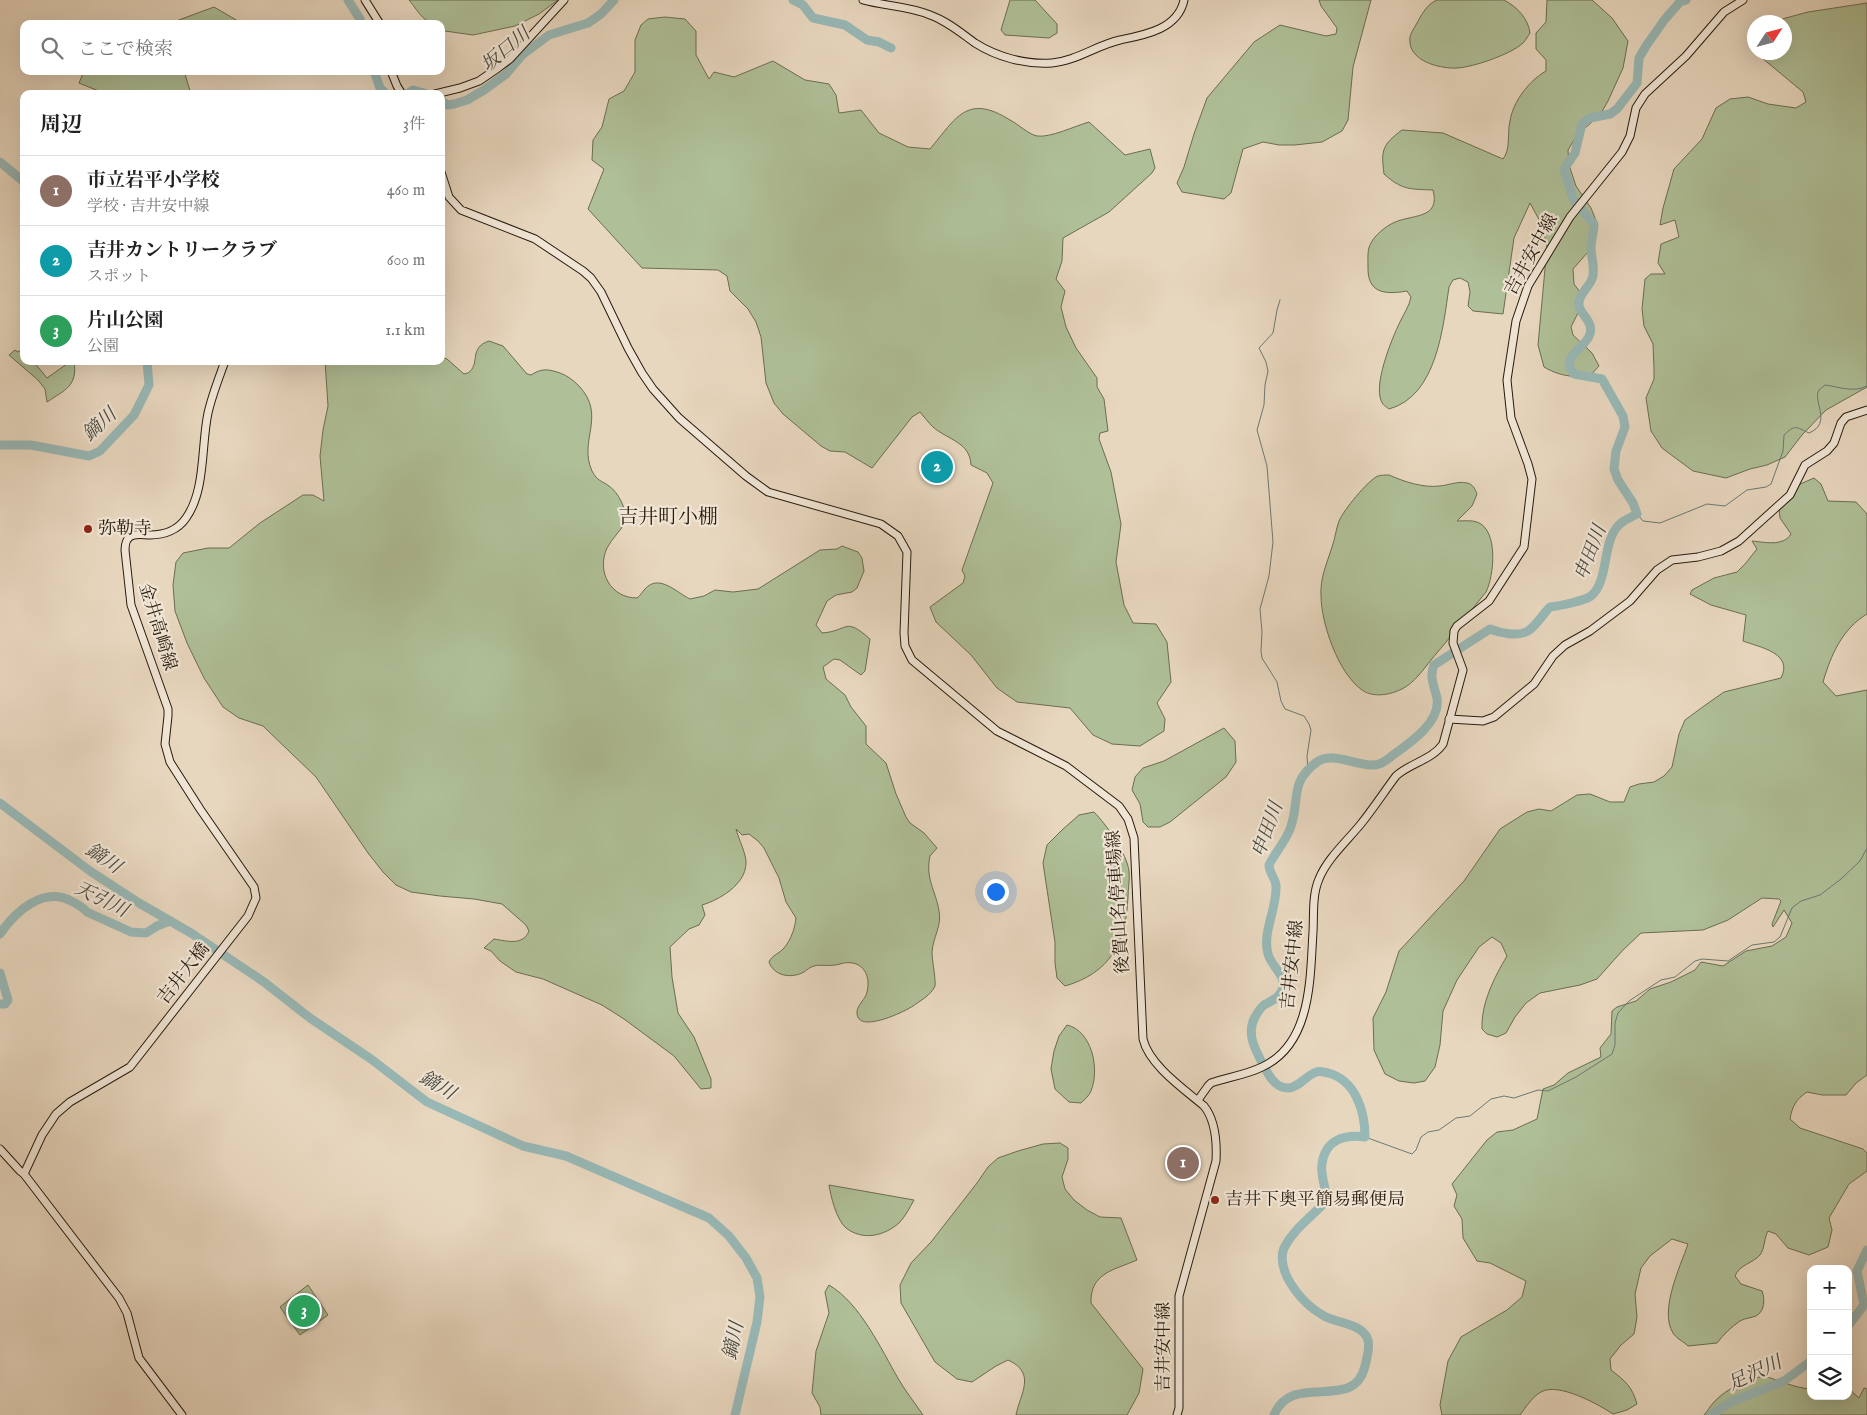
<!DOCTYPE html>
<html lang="ja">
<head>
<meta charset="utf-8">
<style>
  :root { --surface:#fff; --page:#f6f6f6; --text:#222; --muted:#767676; --line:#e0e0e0; --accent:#b45309 }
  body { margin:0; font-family:"IM FELL English","Noto Serif JP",serif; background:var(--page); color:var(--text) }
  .controls { position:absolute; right:15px; bottom:15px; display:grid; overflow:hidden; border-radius:10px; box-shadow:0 5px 20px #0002 }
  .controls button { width:45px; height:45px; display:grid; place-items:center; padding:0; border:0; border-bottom:1px solid var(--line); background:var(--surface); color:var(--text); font:25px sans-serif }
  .compass { position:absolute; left:1747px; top:15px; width:45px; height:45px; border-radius:50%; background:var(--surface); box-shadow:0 5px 20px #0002; rotate:54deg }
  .you { position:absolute; left:995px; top:891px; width:18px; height:18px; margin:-12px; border:4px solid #fff; border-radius:50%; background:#1a73e8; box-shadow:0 0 0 8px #1a73e833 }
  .badge { display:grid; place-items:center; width:32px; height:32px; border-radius:50%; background:var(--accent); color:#fff; font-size:16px; font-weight:700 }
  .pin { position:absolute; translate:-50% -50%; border:2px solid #fff; box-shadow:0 1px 5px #0006 }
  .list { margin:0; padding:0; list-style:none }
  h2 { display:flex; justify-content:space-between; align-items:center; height:65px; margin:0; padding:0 20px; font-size:21px }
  h2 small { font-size:16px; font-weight:400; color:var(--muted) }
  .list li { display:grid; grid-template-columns:32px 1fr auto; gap:15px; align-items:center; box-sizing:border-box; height:70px; padding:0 20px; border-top:1px solid var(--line) }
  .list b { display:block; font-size:19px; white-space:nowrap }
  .list p { margin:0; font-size:16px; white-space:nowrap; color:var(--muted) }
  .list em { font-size:16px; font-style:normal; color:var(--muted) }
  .icon { flex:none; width:28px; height:28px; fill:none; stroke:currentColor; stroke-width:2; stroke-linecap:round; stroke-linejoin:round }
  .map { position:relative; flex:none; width:1867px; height:1415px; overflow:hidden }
  .search { position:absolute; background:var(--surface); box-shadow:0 5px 20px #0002; left:20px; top:20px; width:425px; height:55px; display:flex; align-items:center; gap:12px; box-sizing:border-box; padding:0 18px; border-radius:10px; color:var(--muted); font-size:19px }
  .panel { position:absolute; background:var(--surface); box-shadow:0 5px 20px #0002; left:20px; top:90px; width:425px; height:275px; border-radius:10px }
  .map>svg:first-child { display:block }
  .green { fill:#afbf97; stroke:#6b6d52 }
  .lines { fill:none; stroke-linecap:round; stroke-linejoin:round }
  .stream { stroke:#6b7972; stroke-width:1 }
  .river { stroke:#98b8b6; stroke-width:9 }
  .secondary-casing { stroke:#271b0d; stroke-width:9 }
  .secondary { stroke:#f0e5d5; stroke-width:7 }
  .poi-dot { fill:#8f2418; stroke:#f0e5d5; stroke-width:2 }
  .labels { text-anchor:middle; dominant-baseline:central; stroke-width:4.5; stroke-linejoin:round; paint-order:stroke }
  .street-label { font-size:18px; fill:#271b0d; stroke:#f0e5d5 }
  .poi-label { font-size:18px; fill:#271b0d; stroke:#f0e5d5; text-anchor:start }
  .water-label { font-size:19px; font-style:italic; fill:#494a40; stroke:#f0e5d5 }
  .quarter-label { font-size:20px; fill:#271b0d; stroke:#f0e5d5 }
</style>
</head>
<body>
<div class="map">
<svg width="1867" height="1415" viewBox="0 0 1867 1415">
  <rect width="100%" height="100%" fill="#e8d7bf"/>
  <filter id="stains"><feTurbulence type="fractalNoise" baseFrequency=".004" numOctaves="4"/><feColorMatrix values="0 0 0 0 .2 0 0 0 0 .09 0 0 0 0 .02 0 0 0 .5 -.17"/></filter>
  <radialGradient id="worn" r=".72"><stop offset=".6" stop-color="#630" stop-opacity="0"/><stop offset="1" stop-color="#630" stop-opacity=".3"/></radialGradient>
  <g class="green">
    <path d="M409,0H558L539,14L515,26L473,35L445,31L441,29V24C423,24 420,13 409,0Z"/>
    <polygon points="1010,0 1035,0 1057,24 1057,33 1049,38 1005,35 1001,30"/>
    <polygon points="1319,0 1371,0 1353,67 1348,120 1342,131 1322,142 1295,145 1279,145 1263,142 1243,149 1231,193 1224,199 1182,192 1177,183 1184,167 1194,134 1207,98 1254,42 1280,25 1326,36 1336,34 1337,28 1321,6"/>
    <path d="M1437,0H1504C1517,7 1528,18 1530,33C1528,36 1526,40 1523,43C1512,54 1467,70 1451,68C1434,67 1407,59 1410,37C1411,32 1415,27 1417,23C1422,14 1427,4 1437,0Z"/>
    <path d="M1547,0H1592L1612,18L1628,41L1623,68L1608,101L1600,115L1577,135L1568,150L1569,165L1576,186L1591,208L1597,223L1588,252L1573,269L1574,284L1580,292L1575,302L1579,311L1571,327L1573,335L1592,353L1599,366L1589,377C1572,377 1559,376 1544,367L1538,345L1547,247L1542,225L1530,203L1514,238L1503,314L1473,311L1468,306L1470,292L1468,282L1460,278L1453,280L1449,287C1443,327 1437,396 1389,409C1388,408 1383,405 1383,404C1371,389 1392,338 1400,322C1404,313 1409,307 1411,297L1407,291C1384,295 1367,293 1368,266C1368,259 1367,249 1371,243C1375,235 1385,227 1393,223C1411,214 1441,220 1433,190C1409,189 1402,190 1384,174C1381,150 1382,145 1402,130L1443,133L1503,159C1511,149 1507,133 1510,121C1513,101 1530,80 1546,71V60L1536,49V33L1546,22Z"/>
    <polygon points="1867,3 1867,387 1826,410 1802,435 1785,457 1767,465 1750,469 1726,478 1693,471 1662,448 1651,431 1646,398 1654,379 1654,369 1653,344 1644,326 1642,309 1645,279 1651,274 1665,274 1658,263 1661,244 1679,237 1675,220 1660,225 1663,208 1674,169 1702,139 1716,108 1730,99 1748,97 1768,104 1796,108 1806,102 1803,92 1756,53 1784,52 1784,22 1771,22 1808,12"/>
    <polygon points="214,7 243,24 168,24"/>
    <path d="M665,17L685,19L696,31V55L709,79L714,72L734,77L773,61L805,80L829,84L836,95L839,113L861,110L879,133L908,147L930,149C956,118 967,93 1010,120C1018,124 1028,134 1037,136C1050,138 1075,126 1089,122L1125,155L1150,149L1155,168L1152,173L1109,212L1063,238L1062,261L1056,279L1065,291L1061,307L1066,327L1076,348L1097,378V387L1104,399L1108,431L1100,433L1099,439L1111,472L1121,524L1116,562L1124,605L1133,623L1156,624L1167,642L1171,682L1157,703L1165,719L1164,731L1140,746L1112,744L1093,735L1070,708L1017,702L997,688L971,655L936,622L930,607L963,583L965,576L962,570L993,483L987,473L971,465C970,442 948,440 933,427C929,423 924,417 920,412L912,417L872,468L845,452L830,451L821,446L783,414L774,403L766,383L761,337L756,322L748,309L730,291L727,276L718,270L642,268L588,209L604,169L592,160L593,140L602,127L609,99L624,91L635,72V40L641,25L648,19Z"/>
    <polygon points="84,71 184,71 191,94 106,94 79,83"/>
    <path d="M489,341L503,346L527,374L531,375C542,368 548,369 560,373C568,376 573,380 579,386C607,416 578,440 592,471C598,482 601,480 609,486C619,493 625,508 627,519C622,530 612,538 607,548C596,572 611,598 637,598C641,595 642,592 645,589C659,573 677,593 690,599L704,596L715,590L733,592L758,589L820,550L837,549L842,546L858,552L862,558L864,571L857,588L852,592L836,595L827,601L816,625L822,633C849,631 844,616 870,639L865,671L861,675L840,660L834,659L823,667L826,679L845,695L851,707L866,726V744L886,763L896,794L906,817L910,823L924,833L937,848L930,856C925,879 936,891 939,911C942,926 933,937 932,952C932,960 936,980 935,986C931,995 920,1001 913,1006C904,1012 856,1035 857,1012C857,1005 866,999 867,992C872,972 859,958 840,964C830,967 819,964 814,966C810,967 807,970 804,972C791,979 774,976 769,962C772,955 779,954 784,948C791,940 795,928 796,918L786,902L779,878L764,848L758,841L749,834L742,835L736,829C738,838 747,855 746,864C745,885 719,900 702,905L705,915L699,925L689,929L670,947L672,977L678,1013L694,1037L711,1079V1088L701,1089L674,1056L624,1019L602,1005L543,979L516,972L500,961L491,951L484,948L494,939C507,941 523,946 529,931L526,925L502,904L474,899L440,896L411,892L396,885L383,872L368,853L316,777L263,726L239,718L223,707L204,678L187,643L175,611L173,585L176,562L183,553L208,548H229L260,523L303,495H313L324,501L320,456L323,430L328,406L325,361H441V357L447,359L464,374L468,373C481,364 468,348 489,341Z"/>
    <path d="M23,348L24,361H33L47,378L71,361H74C78,386 65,390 47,402L45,389L38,380L9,355L15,350L18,352Z"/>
    <path d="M1389,475C1405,482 1423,488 1440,486C1449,485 1458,481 1467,483C1473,484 1475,489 1477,494L1472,506L1457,521C1463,521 1472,520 1477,522C1499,530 1494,576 1486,592C1468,614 1450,638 1431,660C1423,670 1414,683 1402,689C1390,695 1373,698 1362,690C1338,673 1321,623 1321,595C1320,578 1327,563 1332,547C1335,539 1336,529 1339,521C1343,511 1368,480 1378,476C1381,475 1386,475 1389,475Z"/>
    <path d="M1814,478L1821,484L1828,501L1856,502L1867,514V614C1842,629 1831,655 1823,682L1836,696L1867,690V1075L1856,1083L1846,1095H1822L1807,1092C1796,1099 1792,1107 1790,1119L1800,1128L1863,1149L1867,1153V1171L1849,1184L1829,1218L1832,1230L1828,1247L1809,1255L1788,1248L1776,1234L1768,1231C1764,1238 1765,1248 1760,1255C1753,1263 1739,1265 1735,1276L1741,1284L1762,1291C1765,1299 1765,1311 1756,1316C1751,1318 1745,1318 1740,1321C1731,1327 1724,1334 1717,1343L1688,1346C1684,1342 1676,1338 1673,1333C1659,1311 1680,1267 1688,1244L1672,1239L1650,1256L1641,1268L1635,1294L1637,1317L1634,1334L1621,1345L1610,1359L1611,1370C1625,1381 1632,1386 1637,1404L1627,1410L1613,1414C1598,1404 1558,1382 1541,1392C1532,1397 1526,1407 1520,1415H1442L1440,1405L1448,1361L1461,1337L1507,1310L1522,1297L1526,1281L1490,1263L1477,1261L1463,1238L1462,1219L1454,1206L1457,1195L1452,1184L1487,1140L1497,1132L1513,1130L1537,1119L1543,1089L1554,1085L1568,1073L1601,1057L1600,1048L1611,1034L1612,1011L1617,1007L1636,1001L1650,989L1671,982L1695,970L1701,962L1723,966L1746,951L1772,946L1786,937L1792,923L1784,910L1773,927L1772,924L1781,901L1779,899L1762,898L1728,920L1703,930L1641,933L1623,950L1597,979L1580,985L1540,993L1526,1003L1515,1017L1506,1033L1497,1037L1487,1034L1482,1029C1481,1003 1494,978 1507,956L1501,943L1492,937L1479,947L1457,980L1443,1011L1440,1045L1435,1067L1425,1081L1414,1083L1399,1081L1385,1074L1374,1050L1373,1018L1386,992L1399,951L1464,881L1500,829L1527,812L1539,809L1551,811L1577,795L1590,794L1610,802H1624L1630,787L1639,784L1654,782L1664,776L1672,767L1679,734L1685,720L1704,706L1724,692L1781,678C1794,653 1759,647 1743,641L1746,615L1711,605L1690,594L1692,590L1714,578L1737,572L1745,564L1757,549L1752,541C1764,542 1783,547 1791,534L1780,518L1779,509C1788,502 1795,496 1798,485Z"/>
    <polygon points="1224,728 1235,741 1236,762 1226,777 1170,822 1160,827 1148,827 1143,822 1140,804 1132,790 1135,777 1143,768 1164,761"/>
    <path d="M1094,812C1106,824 1127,854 1129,871C1130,879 1128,889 1128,897C1126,943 1110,973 1065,986L1057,978L1055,963V942L1043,863L1047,845L1062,830L1079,815Z"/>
    <path d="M1067,1025C1092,1031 1100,1069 1091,1091C1089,1096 1085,1099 1081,1103L1069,1102L1055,1089L1051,1069L1054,1051L1059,1036Z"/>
    <path d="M1060,1143L1068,1148V1159L1062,1177L1065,1189L1074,1200L1087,1210L1100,1217L1121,1218L1137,1260C1114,1270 1090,1273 1091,1303L1143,1369L1139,1393L1127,1415H1016C1020,1394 1037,1373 1008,1360L996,1366L972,1382L957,1379L935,1362L901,1303L900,1285L911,1263L931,1242L977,1183L988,1167L998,1158L1018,1151L1043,1144Z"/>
    <path d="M829,1185L914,1200C910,1207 905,1217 899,1223C884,1236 863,1241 846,1228C836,1219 831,1197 829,1185Z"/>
    <polygon points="308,1285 328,1315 300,1335 280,1307"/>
    <path d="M829,1285C860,1303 881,1349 899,1380C906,1392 915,1403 923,1415H821L820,1407L812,1393L816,1351L829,1313L825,1292Z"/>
    <path d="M1763,1376C1780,1380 1794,1388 1811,1389V1396H1848V1388L1859,1398L1864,1388L1867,1389V1415H1704C1708,1411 1710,1406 1714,1402C1727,1388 1745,1381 1763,1376Z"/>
  </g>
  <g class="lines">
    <g class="stream">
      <polyline points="1680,2 1681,0"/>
      <polyline points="1280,300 1277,310 1273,333 1259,348 1266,362 1268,371 1265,385 1264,405 1257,430 1267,466 1273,542 1269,576 1260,609 1262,632 1261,651 1262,658 1277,682 1281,701 1285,709 1304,716 1309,724 1311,730 1307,756 1308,770"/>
      <path d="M1637,514L1643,521L1660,523L1707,504L1725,506L1747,490L1766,487L1771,484L1783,451L1784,435C1795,424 1796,427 1809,433C1833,423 1812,401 1819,390C1820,389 1824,386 1825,385C1840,387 1854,393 1867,386"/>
      <polyline points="1365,1137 1412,1154 1416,1150 1421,1137 1428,1132 1439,1130 1456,1118 1470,1116 1491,1099 1504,1096 1514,1098 1538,1090 1548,1091 1576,1077 1612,1054 1615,1045 1615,1023 1618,1013 1629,1001 1661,980 1675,977 1695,961 1702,959 1728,961 1752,945 1774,942 1780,937 1792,908 1801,901 1820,895 1841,879 1860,861 1867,848"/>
    </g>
    <g class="river">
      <polyline points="348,0 360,19 361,24"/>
      <polyline points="793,0 803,5 813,18 845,25 867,40 879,42 891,48"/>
      <polyline points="374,71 380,88 386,94"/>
      <polyline points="407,94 413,90 427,94"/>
      <polyline points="441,101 448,105 454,104 467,100 484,90 506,74 522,55 549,35 588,23 601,14 614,0"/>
      <polyline points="0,162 24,182"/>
      <polyline points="0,445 31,445 89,456 100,451 134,415 149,385 147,361"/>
      <polyline points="0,803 90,871 139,903 191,933 264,982 310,1018 371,1059 427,1102 523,1146 566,1156 709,1218 729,1236 746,1258 757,1278 760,1297 757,1322 735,1415"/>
      <path d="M0,934C15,912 43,886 71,901C77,904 83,907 87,912L131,932L146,933L157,926L170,921"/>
      <polyline points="0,973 8,1000 5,1004 0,1004"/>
      <polyline points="1848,1326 1864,1305 1857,1271 1867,1250"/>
      <path d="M1274,1415C1292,1370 1354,1414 1365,1366C1367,1358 1370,1348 1368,1340C1363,1324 1338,1323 1326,1317C1309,1308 1296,1294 1287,1277C1283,1268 1280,1258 1284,1248C1294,1228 1313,1216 1327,1200C1326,1188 1320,1175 1322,1164C1325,1140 1344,1134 1365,1137C1365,1112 1356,1080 1328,1073C1323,1072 1319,1070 1314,1073C1305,1077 1298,1088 1288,1088C1277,1088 1271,1079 1266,1070C1257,1053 1245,1035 1255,1017C1258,1012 1260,1008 1264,1005C1271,1001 1281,997 1283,988C1286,975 1271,966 1268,954C1262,932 1277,909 1276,886C1276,879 1269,873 1269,865C1275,853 1285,842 1290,829C1301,801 1288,783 1317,762C1331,751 1358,766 1373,765C1381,765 1387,760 1393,755C1410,743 1441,722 1437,698C1434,685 1429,677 1434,665L1490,629C1500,633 1518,637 1528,631C1536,626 1543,614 1550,607C1559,606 1584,601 1591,596C1610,580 1601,541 1620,524C1624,520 1632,517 1637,514L1633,503L1618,480L1614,469L1616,451L1625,427L1623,416L1602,379L1574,374L1569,366C1571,349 1586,347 1590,334C1594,319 1577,314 1579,302C1580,293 1589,287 1592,279C1596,269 1591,258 1591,248C1591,240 1594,232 1594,224L1574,201L1564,169L1575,153L1582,124L1590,118L1610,114L1617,109L1637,83L1639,58L1646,46L1665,19L1680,2L1686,0"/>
      <polyline points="1711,1415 1731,1402 1784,1381 1811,1361"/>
    </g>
    <g class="secondary-casing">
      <g id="secondary">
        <polyline points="365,0 380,24"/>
        <path d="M863,0C884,6 909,6 930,15C947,21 961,33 975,43C997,57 1026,65 1052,63C1076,61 1097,45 1120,40C1145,35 1178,29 1184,0"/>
        <polyline points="391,71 397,86 402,94"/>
        <polyline points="435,94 460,88 479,81 498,68 510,59 564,0"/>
        <path d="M441,172L449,197L461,210L535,239L583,271L591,278L601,292L628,348L642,373L653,389L679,418L746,476L768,492L881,524L898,536L907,552L904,633L905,646L912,660L997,731L1066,766L1119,806L1128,819L1134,838L1143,1039C1149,1065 1184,1089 1204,1106C1216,1121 1217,1142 1216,1161L1179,1296V1408L1177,1415"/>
        <polyline points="1449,719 1483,721 1494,717 1534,684 1553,656 1565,645 1590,631 1630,601 1657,570 1672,560 1698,557 1721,551 1739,541 1790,495 1805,465 1827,451 1834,443 1841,423 1846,417 1867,410"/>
        <path d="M1198,1100L1208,1086L1211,1083C1228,1077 1246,1075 1262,1067C1312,1044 1310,978 1313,932C1314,915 1312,895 1319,879C1327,859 1346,842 1360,825C1373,809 1384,792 1396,776C1410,763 1432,760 1443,744L1463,670L1453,643L1454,631L1457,626L1489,601L1524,547L1532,479L1528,464L1511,418L1507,380L1516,321L1528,286L1570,217L1622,152L1630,136L1636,108L1645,94L1686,56L1724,12L1743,0"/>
        <polyline points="0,1149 20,1171 24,1174 119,1298 127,1313 139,1358 182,1415"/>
        <path d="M24,1174L42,1135L56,1114L70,1102L130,1067L248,916L256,898L254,887L200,809L170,762L165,744L168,716V709L131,605L125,550C125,544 127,536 134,535C139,534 145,535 150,535C164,535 178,530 186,518C206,490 201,445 208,413C212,395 219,378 225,361"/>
      </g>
    </g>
    <use href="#secondary" class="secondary"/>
  </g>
  <g class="poi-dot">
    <circle cx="88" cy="529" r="5"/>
    <circle cx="1215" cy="1200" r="5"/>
  </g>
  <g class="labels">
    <g class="street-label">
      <text transform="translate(1532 255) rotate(-61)">吉井安中線</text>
      <text transform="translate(157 627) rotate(73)">金井高崎線</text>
      <text transform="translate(1119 902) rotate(-94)">後賀山名停車場線</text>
      <text transform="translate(1293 965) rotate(-84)">吉井安中線</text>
      <text transform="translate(184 974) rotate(-52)">吉井大橋</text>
      <text transform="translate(1164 1347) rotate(-90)">吉井安中線</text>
    </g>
    <g class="poi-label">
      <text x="98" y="529">弥勒寺</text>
      <text x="1225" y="1200">吉井下奥平簡易郵便局</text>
    </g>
    <g class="water-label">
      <text transform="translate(506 50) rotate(-40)">坂口川</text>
      <text transform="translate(100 425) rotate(-42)">鏑川</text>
      <text transform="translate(1591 553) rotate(-69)">申田川</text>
      <text transform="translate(1268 830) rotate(-70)">申田川</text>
      <text transform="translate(103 859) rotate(34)">鏑川</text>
      <text transform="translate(101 900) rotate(26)">天引川</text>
      <text transform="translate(437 1086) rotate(31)">鏑川</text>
      <text transform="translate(734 1341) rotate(-78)">鏑川</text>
      <text transform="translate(1755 1374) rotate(-25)">足沢川</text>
    </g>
    <g class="quarter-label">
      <text x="668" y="517">吉井町小棚</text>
    </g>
  </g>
  <rect width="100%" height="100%" filter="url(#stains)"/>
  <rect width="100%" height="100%" fill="url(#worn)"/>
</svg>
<div class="controls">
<button>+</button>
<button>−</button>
<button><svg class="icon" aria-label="layers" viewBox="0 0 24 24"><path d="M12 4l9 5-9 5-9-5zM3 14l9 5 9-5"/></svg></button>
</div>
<svg class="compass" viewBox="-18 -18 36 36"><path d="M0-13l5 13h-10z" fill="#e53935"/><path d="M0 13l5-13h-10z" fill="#767676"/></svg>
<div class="you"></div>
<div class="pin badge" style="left:1183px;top:1163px;background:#8d6e63">1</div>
<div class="pin badge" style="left:937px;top:467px;background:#0f9aa8">2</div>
<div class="pin badge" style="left:304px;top:1311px;background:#2e9e5b">3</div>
<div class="search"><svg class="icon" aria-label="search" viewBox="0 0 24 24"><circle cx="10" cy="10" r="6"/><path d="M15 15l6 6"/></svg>ここで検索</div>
<section class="panel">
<h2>周辺<small>3件</small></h2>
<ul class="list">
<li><span class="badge" style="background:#8d6e63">1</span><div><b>市立岩平小学校</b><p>学校 · 吉井安中線</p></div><em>460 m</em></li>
<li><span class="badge" style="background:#0f9aa8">2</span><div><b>吉井カントリークラブ</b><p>スポット</p></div><em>600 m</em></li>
<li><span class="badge" style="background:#2e9e5b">3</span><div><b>片山公園</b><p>公園</p></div><em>1.1 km</em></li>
</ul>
</section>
</div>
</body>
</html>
